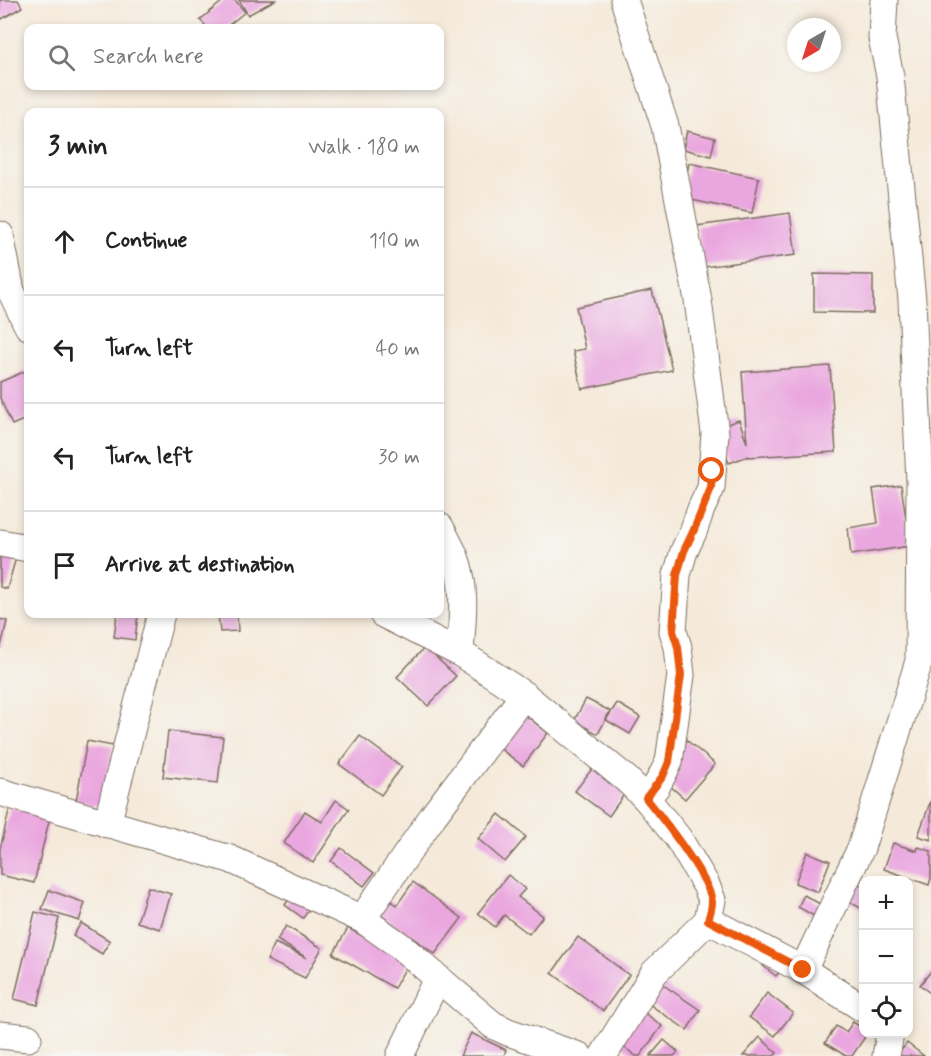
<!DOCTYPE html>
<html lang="en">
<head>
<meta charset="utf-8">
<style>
  :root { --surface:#fff; --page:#f2f2f2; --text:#222; --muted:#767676; --line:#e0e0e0 }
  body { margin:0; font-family:Mynerve,sans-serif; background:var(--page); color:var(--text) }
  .controls { position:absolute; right:18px; bottom:18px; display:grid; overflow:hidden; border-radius:12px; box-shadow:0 3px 9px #0003 }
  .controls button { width:54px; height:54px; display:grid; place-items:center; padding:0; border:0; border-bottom:2px solid var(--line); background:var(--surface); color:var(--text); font:30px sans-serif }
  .compass { position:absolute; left:787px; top:18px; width:54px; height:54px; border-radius:50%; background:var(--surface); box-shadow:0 3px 9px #0003; rotate:219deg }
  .stop { position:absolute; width:18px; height:18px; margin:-14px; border:4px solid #ea580c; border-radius:50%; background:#fff }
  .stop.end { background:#ea580c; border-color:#fff; box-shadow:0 2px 6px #0008 }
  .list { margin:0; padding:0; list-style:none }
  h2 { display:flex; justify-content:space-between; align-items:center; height:78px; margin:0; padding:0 24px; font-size:26px }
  h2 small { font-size:20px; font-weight:400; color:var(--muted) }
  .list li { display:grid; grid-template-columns:39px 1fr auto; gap:18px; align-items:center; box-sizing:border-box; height:108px; padding:0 24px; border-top:2px solid var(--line) }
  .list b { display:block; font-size:22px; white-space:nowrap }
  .list em { font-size:20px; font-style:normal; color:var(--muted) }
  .icon { flex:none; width:33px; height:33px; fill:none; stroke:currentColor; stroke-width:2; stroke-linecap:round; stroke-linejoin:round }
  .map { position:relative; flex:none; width:931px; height:1056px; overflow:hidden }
  .search { position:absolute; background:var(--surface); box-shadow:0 3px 9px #0003; left:24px; top:24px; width:420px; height:66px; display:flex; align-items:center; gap:15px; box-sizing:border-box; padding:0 21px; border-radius:12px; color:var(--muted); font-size:22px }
  .panel { position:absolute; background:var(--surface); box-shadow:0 3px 9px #0003; left:24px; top:108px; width:420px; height:510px; border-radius:12px }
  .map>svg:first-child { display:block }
  .building { fill:#eaa7df }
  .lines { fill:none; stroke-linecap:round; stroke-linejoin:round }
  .minor-casing { stroke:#7c6d60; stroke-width:29 }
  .minor { stroke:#fff; stroke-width:27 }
  .route { stroke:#ea580c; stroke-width:8 }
</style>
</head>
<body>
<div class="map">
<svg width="931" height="1056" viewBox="0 0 931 1056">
  <rect width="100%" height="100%" fill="#f6f6f2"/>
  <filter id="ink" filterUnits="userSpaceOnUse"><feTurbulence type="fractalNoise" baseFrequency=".0167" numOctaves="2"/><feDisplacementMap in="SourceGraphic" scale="12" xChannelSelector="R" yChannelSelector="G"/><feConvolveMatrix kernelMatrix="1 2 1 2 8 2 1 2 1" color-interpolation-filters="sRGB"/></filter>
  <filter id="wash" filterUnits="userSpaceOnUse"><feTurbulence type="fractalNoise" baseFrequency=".008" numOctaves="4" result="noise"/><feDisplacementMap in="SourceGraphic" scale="24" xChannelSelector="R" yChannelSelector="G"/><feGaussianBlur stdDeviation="1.35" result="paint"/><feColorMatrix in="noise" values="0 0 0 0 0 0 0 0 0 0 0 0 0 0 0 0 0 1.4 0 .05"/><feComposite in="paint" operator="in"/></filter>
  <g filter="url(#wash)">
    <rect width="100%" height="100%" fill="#f5eada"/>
    <g id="blocks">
      <g class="building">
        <polygon points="0,0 18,0 22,7 2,19 0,16"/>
        <polygon points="224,0 235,0 245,12 225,28 208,28 200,20"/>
        <polygon points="239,0 275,0 248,15"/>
        <polygon points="687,131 715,138 711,156 683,149"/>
        <polygon points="689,163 759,178 752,213 682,198"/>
        <polygon points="790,213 796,255 703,267 697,226"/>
        <polygon points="814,274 873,275 873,313 814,312"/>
        <polygon points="652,290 672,370 582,389 573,351 585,349 576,307"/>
        <polygon points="830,366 836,452 748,457 748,456 729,463 716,428 739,420 747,443 742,372"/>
        <polygon points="28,370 28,418 12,425 0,398 0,382"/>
        <polygon points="901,485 910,546 851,555 848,528 878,523 873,489"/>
        <polygon points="0,549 17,554 7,589 0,587"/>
        <polygon points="117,614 138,614 135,640 114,637"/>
        <polygon points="218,614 237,614 238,631 220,632"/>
        <polygon points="0,619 7,621 1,647 0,647"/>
        <polygon points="425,647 456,676 428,706 397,677"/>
        <polygon points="586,699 610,711 598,734 574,721"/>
        <polygon points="617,703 640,717 630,734 606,720"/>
        <polygon points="520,711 548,733 523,766 494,744"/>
        <polygon points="168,731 223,737 218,783 163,777"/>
        <polygon points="360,736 402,767 381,795 339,764"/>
        <polygon points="683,737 715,764 685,799 653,771"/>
        <polygon points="87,741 113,746 102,807 76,801"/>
        <polygon points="595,765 628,789 609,816 575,791"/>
        <polygon points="336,800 349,809 313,863 284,843 305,811 322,822"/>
        <polygon points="931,800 931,840 918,836"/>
        <polygon points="10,807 50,817 34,883 0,875 0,849"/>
        <polygon points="499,814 526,837 505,862 478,839"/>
        <polygon points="893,843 917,851 918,847 931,851 931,878 929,885 884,869"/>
        <polygon points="341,848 374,873 364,886 331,861"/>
        <polygon points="807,852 830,861 818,892 795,883"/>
        <polygon points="508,875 525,889 518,897 543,916 529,934 504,915 495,927 478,913"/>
        <polygon points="413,882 462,918 435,954 367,905 377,891 397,905"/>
        <polygon points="858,883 864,887 864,910 848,901"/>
        <polygon points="148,887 171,894 160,929 137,922"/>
        <polygon points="49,890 85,903 79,921 42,909"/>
        <polygon points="294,891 313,904 303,918 285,905"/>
        <polygon points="804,895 820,904 814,916 798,907"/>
        <polygon points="35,912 59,918 38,1005 14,999"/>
        <polygon points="81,923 110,941 102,954 73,936"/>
        <polygon points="286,926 322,948 305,978 267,960 275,943 307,958 277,940"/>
        <polygon points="348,928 409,962 394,988 333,954"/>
        <polygon points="578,937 629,975 603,1011 552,973"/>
        <polygon points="772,955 785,966 776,976 763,966"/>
        <polygon points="931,971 931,994 920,985"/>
        <polygon points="656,980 700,1010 687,1030 643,1000"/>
        <polygon points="767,993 793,1013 775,1036 749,1017"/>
        <polygon points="641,1010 662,1026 640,1056 636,1056 617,1042"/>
        <polygon points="853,1022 864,1029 864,1034 867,1034 852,1056 846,1056 825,1043 836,1026 846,1032"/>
        <polygon points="471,1033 506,1050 504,1056 460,1056"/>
        <polygon points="760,1037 777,1053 774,1056 743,1056"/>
        <polygon points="664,1040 678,1052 674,1056 650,1056"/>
        <polygon points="907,1043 924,1056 897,1056"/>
      </g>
    </g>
  </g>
  <g filter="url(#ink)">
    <use href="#blocks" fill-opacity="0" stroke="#7c6d60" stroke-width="1.5"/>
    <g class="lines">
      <g class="minor-casing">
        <g id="minor">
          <polyline points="624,0 665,126 698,300 715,433 711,488 701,509 693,532 684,551 677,575 673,631 678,647 681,675 669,762 656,787 646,798"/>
          <polyline points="0,235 11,291 28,326"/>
          <path d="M440,527C445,537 451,547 455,557C467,588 462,621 460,653"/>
          <polyline points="0,543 28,548"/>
          <polyline points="383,614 460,653 524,695 626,779 646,798 678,838 706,885 712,900 708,920 654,973 603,1056"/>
          <polyline points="0,792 230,859 362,919 399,945 493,1025 508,1032 579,1056"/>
          <polyline points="107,824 161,614"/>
          <polyline points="362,919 433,816 524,695"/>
          <polyline points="708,920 803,970 864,1009"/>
          <polyline points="803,970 861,848 919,661 920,482 912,300 890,76 882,38 884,0"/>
          <polyline points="0,1035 28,1038"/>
          <polyline points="400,1056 437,979"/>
          <polyline points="886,1056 889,1040 888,1034"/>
        </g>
      </g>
      <use href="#minor" class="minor"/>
    </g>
  </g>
  <g class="lines" filter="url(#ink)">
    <path class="route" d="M712,471L711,488L693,532L684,551L677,575L673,631L678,647L681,675L669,762L663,776L646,798C662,818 710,879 712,902C712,908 710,914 708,920L803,970"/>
  </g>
</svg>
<div class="controls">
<button>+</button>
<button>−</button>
<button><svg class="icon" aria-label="locate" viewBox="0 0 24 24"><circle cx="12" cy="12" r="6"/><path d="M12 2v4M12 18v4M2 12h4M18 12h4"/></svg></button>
</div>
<svg class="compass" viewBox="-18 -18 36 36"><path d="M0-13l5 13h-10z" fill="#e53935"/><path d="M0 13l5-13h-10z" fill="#767676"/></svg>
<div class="stop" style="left:712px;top:471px"></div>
<div class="stop end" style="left:803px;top:970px"></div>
<div class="search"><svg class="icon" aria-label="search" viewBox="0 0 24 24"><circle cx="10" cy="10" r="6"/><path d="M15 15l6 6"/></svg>Search here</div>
<section class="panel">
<h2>3 min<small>Walk · 180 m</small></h2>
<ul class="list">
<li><svg class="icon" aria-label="ahead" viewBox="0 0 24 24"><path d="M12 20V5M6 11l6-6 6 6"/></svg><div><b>Continue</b></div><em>110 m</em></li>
<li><svg class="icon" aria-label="left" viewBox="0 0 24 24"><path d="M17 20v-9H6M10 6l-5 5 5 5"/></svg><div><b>Turn left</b></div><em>40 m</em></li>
<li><svg class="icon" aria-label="left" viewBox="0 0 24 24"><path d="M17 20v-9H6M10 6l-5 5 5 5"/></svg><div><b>Turn left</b></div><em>30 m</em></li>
<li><svg class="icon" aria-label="arrive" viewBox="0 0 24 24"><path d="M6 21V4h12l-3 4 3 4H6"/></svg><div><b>Arrive at destination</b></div></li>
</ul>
</section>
</div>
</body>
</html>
